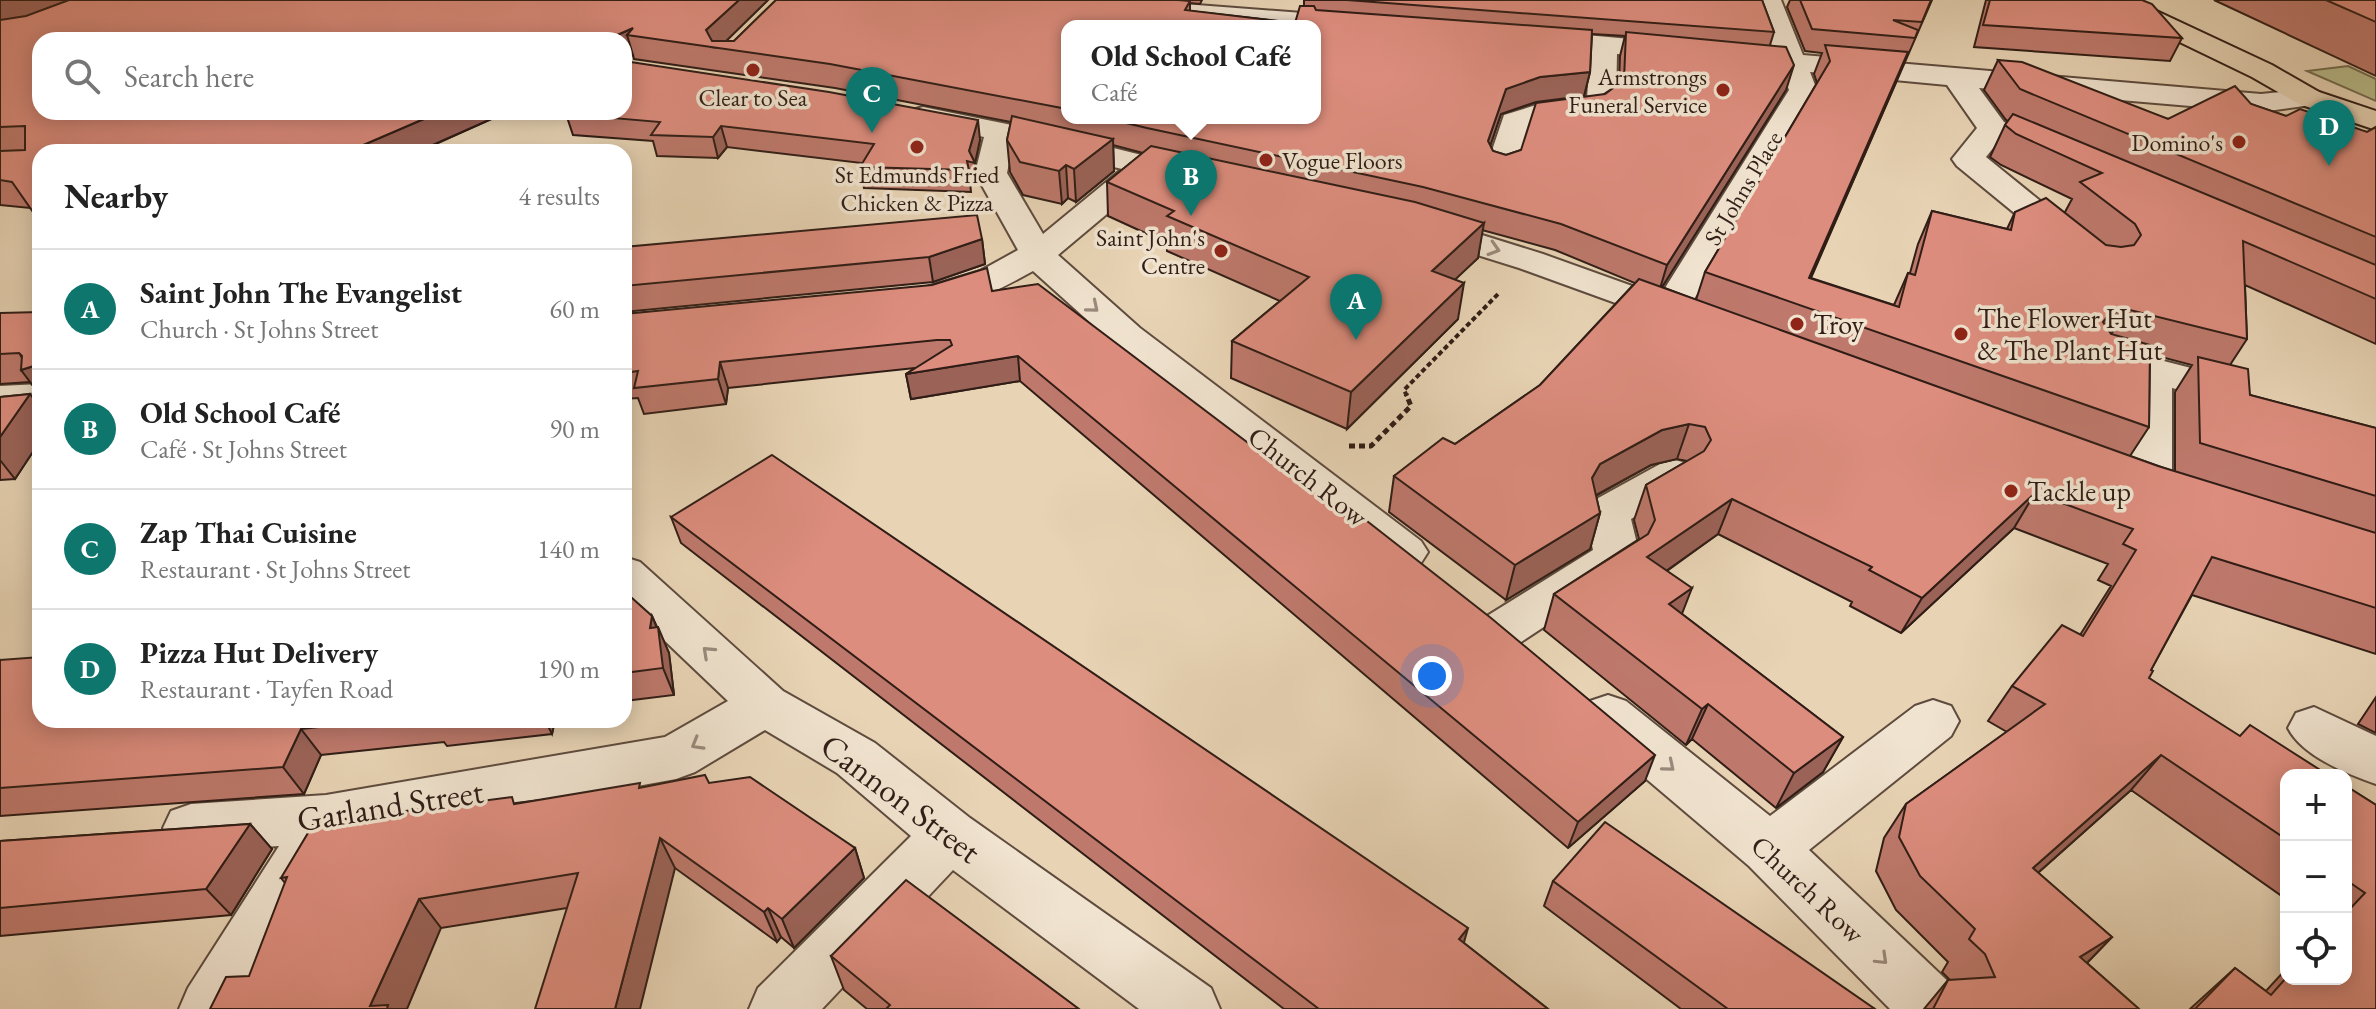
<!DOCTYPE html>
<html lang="en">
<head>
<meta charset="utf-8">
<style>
  :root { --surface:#fff; --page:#f6f6f6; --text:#222; --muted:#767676; --line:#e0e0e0; --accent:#0f766e }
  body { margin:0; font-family:"EB Garamond",serif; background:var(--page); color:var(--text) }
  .controls { position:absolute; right:24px; bottom:24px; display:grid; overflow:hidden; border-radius:16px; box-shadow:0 4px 20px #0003 }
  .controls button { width:72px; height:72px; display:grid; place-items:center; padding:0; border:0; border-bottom:2px solid var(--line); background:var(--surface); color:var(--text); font:40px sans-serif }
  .you { position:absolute; left:1432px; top:676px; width:28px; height:28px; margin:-20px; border:6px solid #fff; border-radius:50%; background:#1a73e8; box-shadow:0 0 0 12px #1a73e833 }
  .badge { display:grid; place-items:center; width:52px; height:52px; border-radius:50%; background:var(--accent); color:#fff; font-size:26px; font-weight:700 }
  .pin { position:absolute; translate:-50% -66px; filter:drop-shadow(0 2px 4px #0008) }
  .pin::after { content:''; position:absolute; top:42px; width:28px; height:24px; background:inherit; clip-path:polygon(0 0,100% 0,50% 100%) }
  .popup { position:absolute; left:1061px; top:20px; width:260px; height:104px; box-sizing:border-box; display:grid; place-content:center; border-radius:16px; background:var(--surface); filter:drop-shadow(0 2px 6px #0005); font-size:26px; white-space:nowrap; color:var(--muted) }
  .popup b { font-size:30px; color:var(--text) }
  .popup::after { content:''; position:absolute; left:50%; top:100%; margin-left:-16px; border:16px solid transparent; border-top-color:var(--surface) }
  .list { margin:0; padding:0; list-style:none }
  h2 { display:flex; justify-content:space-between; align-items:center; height:104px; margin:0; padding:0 32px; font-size:34px }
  h2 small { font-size:26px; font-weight:400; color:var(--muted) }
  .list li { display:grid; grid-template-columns:52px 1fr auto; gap:24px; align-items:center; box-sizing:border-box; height:120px; padding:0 32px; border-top:2px solid var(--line) }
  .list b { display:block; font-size:30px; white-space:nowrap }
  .list p { margin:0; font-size:26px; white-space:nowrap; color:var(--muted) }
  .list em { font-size:26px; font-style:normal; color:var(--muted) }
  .icon { flex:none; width:44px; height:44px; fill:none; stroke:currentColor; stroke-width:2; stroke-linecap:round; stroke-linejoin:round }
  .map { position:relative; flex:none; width:2376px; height:1009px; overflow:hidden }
  .search { position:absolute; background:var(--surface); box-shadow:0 4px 20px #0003; left:32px; top:32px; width:600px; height:88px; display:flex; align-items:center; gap:20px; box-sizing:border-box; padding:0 28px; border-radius:24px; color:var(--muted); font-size:30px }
  .panel { position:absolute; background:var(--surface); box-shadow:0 4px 20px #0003; left:32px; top:144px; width:600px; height:584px; border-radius:24px }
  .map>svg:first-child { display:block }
  .green { fill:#b9bc8b; stroke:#746c50; stroke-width:2 }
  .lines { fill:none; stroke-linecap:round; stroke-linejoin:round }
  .minor-casing { stroke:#5e4b3e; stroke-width:4 }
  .major-casing { stroke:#301d16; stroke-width:4 }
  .path-far1 { stroke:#301d16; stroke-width:4; stroke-dasharray:5 3; stroke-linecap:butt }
  .path { stroke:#301d16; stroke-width:5; stroke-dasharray:6 4; stroke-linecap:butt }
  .minor { fill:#f0e3cf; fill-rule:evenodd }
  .major { fill:#e8d4b5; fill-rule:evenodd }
  .wall { fill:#be796c; stroke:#301d16; stroke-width:2; fill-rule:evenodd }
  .shaded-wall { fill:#9b6358; stroke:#301d16; stroke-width:2 }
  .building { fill:#dd8d7e; stroke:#301d16; stroke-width:2 }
  .oneway { stroke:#9a8a7c }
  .poi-dot { fill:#8f2418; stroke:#f0e3cf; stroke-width:3 }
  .labels { text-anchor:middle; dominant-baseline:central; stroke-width:7; stroke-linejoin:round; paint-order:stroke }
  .far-poi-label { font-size:24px; fill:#301d16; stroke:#f0e3cf; text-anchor:end }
  .far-street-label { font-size:24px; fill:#301d16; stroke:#f0e3cf }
  .poi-label { font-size:28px; fill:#301d16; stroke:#f0e3cf; text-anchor:start }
  .street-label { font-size:28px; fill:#301d16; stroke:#f0e3cf }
  .near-street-label { font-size:34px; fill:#301d16; stroke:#f0e3cf }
</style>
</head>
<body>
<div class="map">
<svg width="2376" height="1009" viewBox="0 0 2376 1009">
  <rect width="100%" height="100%" fill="#e8d4b5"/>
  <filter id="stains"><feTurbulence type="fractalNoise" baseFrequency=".0025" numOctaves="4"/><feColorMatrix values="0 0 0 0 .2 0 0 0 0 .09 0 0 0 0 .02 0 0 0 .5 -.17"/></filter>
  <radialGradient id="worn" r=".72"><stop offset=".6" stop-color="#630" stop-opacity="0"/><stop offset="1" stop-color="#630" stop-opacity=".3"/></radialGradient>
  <polygon class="green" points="2348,66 2376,79 2376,101 2307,71"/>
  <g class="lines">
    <g class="minor-casing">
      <g id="minor">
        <path d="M1755,0H1781L1803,55L2261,94L2309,89L2319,92L2324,98L2319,104L2261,112L1979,88L2004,122L2066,149L2071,156L2066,163L2055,165L2044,163L1998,142L1986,157L2086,238L2091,245L2086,252L2074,255L2062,252L1957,166L1952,159L1977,128L1947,85L1810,72L1817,90L1690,306L1698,315L1692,323L1679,326L1519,268L1410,234L1405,227L1410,220L1422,217L1434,220L1543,254L1660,296L1789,90L1781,69L1617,54L1616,103C1597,130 1555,114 1529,126L1513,175L1502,178L1491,175L1486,168L1504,115L1536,105L1587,99L1590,52L1521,44L1517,38L1521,32L1531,30L1774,52Z"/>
        <polygon points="1184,4 1355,17 1364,19 1368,25 1364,31 1355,33 1315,30 1315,26 1264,26 1175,18 1171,12 1175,6"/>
        <path d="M923,107L1057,134L1198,169L1203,176L1198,183L1187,186L1151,177L1058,255L1140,328L1421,541L1428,552L1421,563L1405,568L1389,563L1114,344L1033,271C1002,288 956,314 920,305L915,297L920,289L980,271L1018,250L975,173L984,137L912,122L908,116L912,110ZM1013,143L1122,169L1043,234L1007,173Z"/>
        <polygon points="2105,346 2238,380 2244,389 2238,398 2224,401 2172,388 2172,489 2165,499 2150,504 2135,499 2128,489 2132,377 2091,366 2086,358 2091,350"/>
        <polygon points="40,384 40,408 0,412 0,386"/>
        <polygon points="1675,460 1690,464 1696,474 1690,484 1631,519 1640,556 1633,568 1521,642 1504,647 1487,642 1480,629 1487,616 1593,550 1585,513 1591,502 1660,464"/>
        <polygon points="624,557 640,562 783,691 875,743 970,818 1211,988 1220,1009 1139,1009 953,870 822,1009 749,1009 758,988 911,836 837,773 765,730 695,772 676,779 341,840 244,1009 179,1009 188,988 279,846 191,852 171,845 163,828 171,811 191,804 326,795 665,737 728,701 624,602"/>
        <polygon points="1608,695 1626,701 1770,816 1915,706 1933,700 1951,706 1959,721 1951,736 1809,850 1955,988 1964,1009 1890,1009 1749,866 1590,731 1582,716 1590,701"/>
        <path d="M2314,707L2376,736V784C2347,774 2302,756 2288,728L2296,713Z"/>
      </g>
    </g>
    <g class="major-casing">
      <polygon id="major" points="2099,0 2133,0 2272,65 2319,92 2376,111 2376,130 2299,104 2252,77 2103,5"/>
    </g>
    <polyline class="path-far1" points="1407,396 1404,390 1498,294"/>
    <polyline class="path" points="1349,446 1371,446 1411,406 1406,394"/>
    <use href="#minor" class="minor"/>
    <use href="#major" class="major"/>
  </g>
  <g class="wall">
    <path d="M0,0H768L726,41H734L776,0H1202L1200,4L1190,3V11L1295,23L1304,6V0H1762L1774,32L1770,45L1786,90L1662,287L1696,300L1705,272L1817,83L1814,74L1822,53L1805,51L1787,7L1790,0H1932L1811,278L1894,305L1908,273H1910L1918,244L1932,211L2007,229L2015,212H2065L2072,199L2001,165L1990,157L2005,125L2008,121L2006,120L1984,90L1998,60L2168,119L2251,104L2286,116L2367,132L2376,127V344L2245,285L2247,339L2230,365L2250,395L2376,428V654L2192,595L2151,670L2149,678L2286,775V899L2131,790L2038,873L2112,937L2087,963L2139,1009H1924L1948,980H1950L1942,972L1948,962L1896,910L1876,871L1884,838L1906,804L2007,732L1988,721L2012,686L2080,635L2111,586L2098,580L2108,564L2014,528L1901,633L1850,606L1852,602L1718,534L1667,571L1682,614L1843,737L1823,772L1776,808L1692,739L1686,745L1544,630L1554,594L1639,539L1634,520L1646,485L1687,461L1677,459L1651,465L1596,496L1600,513L1590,549L1506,600L1389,512L1394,476L1455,444L1540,385L1635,283L1555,250L1482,230L1478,258L1455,279L1458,319L1347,429L1231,378L1232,341L1280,301L1167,251V243L1108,216L1107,182L1143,153L1113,145L1114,171L1076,202L1068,198L1062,204L1023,195L1010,172L1007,140L1011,122L835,88L634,59L633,55L40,112H507L418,152H40L30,208L0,205ZM1067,26L1315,118H1067ZM1592,34L1625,36L1620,56L1619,84L1521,150L1506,155L1493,151L1490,146L1501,114L1536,102L1584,96L1590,72ZM2150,354L2192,365L2175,392V472L2130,456L2149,427Z"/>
    <polygon points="1986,0 2142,0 2182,38 2170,61 1974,47"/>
    <polygon points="2214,0 2376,0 2376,76"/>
    <polygon points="566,114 980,140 975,162 978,184 970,182 971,192 864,188 860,167 862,163 727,147 718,158 657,156 653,141 573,135"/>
    <polygon points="982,239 985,264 933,282 624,312 624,247"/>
    <polygon points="992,291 1645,781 1568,848 1020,381 911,399 906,374 915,368 728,388 726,404 644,414 638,398 624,399 624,314"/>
    <polygon points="0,313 40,395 30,382 0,384"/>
    <polygon points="30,394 40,407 40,441 15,479 0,480 0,397"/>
    <polygon points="671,517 1464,943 1548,1009 1284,1009 681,543"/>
    <polygon points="624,599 652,616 669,653 674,695 624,701"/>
    <polygon points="0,660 40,720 555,720 552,734 447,746 444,742 321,755 304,794 0,816"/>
    <polygon points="2376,697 2376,733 2358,724"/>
    <polygon points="709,783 855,848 864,878 794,948 781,937 777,942 675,868 567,908 441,928 285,883 281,878 516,803 642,788"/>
    <polygon points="2346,786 2376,805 2376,1009 2190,1009 2235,968 2266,991 2286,969 2286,979 2346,979"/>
    <polygon points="250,824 272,849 231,915 0,936 0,841"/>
    <polygon points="1553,881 1875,1009 1681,1009 1544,906"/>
    <polygon points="831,956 1079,1009 867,1009 844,990"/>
  </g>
  <g class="shaded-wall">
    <polygon points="0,0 79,0 0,27"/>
    <polygon points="739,0 768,0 719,48 711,47 706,30"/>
    <polygon points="633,28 627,35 633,55 624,59 624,40 606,40"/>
    <polygon points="1908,52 1896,82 1799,304 1809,278"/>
    <polygon points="1794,65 1786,90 1659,292 1667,265"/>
    <polygon points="1590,72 1584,96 1536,102 1501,114 1483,167 1488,141 1506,89 1540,77"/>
    <polygon points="440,112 507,112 417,152 347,152"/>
    <polygon points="978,120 980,140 975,163 969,151"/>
    <polygon points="721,126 727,147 718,158 713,137"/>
    <polygon points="1113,139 1114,171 1076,202 1074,169"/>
    <polygon points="1066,165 1068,198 1062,204 1059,171"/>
    <polygon points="1484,223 1478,258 1426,307 1432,271"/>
    <polygon points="982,239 985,264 933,282 929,257"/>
    <polygon points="1464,283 1458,319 1347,429 1351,392"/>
    <polygon points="2126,309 2106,343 2103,322 2110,313"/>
    <polygon points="1018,356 1020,381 911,399 906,374"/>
    <polygon points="720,362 728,388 726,404 718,379"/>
    <polygon points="40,364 40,395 21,370"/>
    <polygon points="30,394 40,407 40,441 15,479 0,460 0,437"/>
    <polygon points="1689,424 1677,459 1651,465 1589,499 1592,478 1600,464 1662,430"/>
    <polygon points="2035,493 2014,528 1901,633 1922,598"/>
    <polygon points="1732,499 1718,534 1635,593 1647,557"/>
    <polygon points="1600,513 1590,549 1506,600 1515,565"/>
    <polygon points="1692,588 1678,624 1669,604"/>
    <polygon points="652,616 659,633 658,627 669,653 674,695 663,668 650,628"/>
    <polygon points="1708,704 1692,739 1686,745 1702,709"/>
    <polygon points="545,720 555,720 552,734"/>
    <polygon points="301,729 321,755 304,794 283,767"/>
    <polygon points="1843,737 1823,772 1776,808 1794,773"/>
    <polygon points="1655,755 1645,781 1568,848 1578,822"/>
    <polygon points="2161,755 2131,790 2005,902 2033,868"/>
    <polygon points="250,824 272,849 231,915 206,889"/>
    <polygon points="660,838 675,868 640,1009 615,1009"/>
    <polygon points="855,848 864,878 794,948 782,919"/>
    <polygon points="419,899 441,928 407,1009 373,1009 370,1006"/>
    <polygon points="768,908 781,937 777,942 764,912"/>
    <polygon points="1468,928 1461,953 1459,939"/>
    <polygon points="2112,937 2080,970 2080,957"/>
  </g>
  <g class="building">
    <polygon points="69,0 739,0 706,30 712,41 734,41 776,0 1178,0 1190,1 1185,10 1295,23 1300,6 1314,6 1316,10 1592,30 1590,72 1540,77 1506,89 1488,141 1493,151 1506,155 1521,150 1536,103 1605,94 1624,80 1626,32 1786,47 1794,65 1667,265 1561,224 1423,187 1147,128 1105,118 1315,118 1315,26 1067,26 1067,109 830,64 627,35 633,28 606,40 40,40 40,112 440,112 347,152 40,152 40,222 12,182 0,180 0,151 25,150 25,126 0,127 0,20 26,16"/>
    <polygon points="1347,0 1762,0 1774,32"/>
    <polygon points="1800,0 1931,0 1922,22 1893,20 1918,30 1915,38 1812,29"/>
    <polygon points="1990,0 2142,0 2152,4 2182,38 1983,25"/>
    <polygon points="2326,0 2376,0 2376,22"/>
    <polygon points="1825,45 1908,52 1809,278 1899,307 1908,273 1915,275 1932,211 2011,230 2015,212 2046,198 2106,245 2121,247 2134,245 2141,235 2135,224 2080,182 2102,173 2016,134 2005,125 2013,114 2376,265 2376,299 2243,241 2247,339 2126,309 2110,313 2103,322 2111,334 2150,345 2149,427 1705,272 1830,61"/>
    <polygon points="1998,60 2022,62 2168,119 2235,86 2251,104 2286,116 2300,109 2367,132 2376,127 2376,237 2020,89"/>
    <polygon points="624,61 829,92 978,120 969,151 975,163 967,161 969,170 860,167 874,144 721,126 713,137 651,135 660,122 566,114 567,112 624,112"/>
    <polygon points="1012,116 1113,139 1074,169 1066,165 1059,171 1020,162 1007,140"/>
    <polygon points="1151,146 1415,202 1484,223 1432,271 1464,283 1351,392 1232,341 1309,277 1167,216 1174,211 1107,182"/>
    <polygon points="977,215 982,239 929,257 624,286 624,247"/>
    <polygon points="987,268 992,291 1038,284 1350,520 1358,514 1491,618 1655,755 1578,822 1018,356 906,374 952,345 950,340 937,340 720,362 718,379 634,388 638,371 624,373 624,314 932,285"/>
    <polygon points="1639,279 2158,466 2376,533 2376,608 2212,557 2151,670 2153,671 2149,678 2240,736 2250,725 2328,775 2286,775 2286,839 2161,755 2033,868 2112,937 2080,957 2139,1009 1933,1009 1948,980 1995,977 1985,954 1969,939 1975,929 1920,876 1899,837 1906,804 2045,704 2012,686 2062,625 2083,636 2136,550 2123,544 2133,529 2035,493 1922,598 1869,570 1872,567 1732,499 1647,557 1692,588 1669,604 1843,737 1794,773 1708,704 1702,709 1554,594 1648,534 1655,520 1646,485 1704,451 1711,440 1705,427 1689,424 1662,430 1600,464 1592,478 1600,513 1515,565 1394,476 1443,438 1455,444 1540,385"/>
    <polygon points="40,312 40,364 21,370 22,356 19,353 0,354 0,313"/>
    <polygon points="2198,357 2248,369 2250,395 2376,428 2376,496 2200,443"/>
    <polygon points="30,394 0,437 0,397"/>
    <polygon points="772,455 1468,928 1459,939 1548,1009 1319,1009 671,517"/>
    <polygon points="632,598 652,616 650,628 658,627 663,668 624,673 624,599"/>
    <polygon points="40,657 40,720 383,720 301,729 283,767 0,788 0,660"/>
    <polygon points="705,775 709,783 750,777 855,848 782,919 768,908 764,912 660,838 615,1009 535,1009 578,873 419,899 370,1006 388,1005 387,1009 210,1009 226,977 249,976 287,877 281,878 314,823 512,797 514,804 640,783 639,788"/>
    <polygon points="2346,786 2376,805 2376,1009 2195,1009 2235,968 2271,995 2286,978 2346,979 2346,913 2365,893 2346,880"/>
    <polygon points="1605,822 1875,1009 1728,1009 1553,881"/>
    <polygon points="250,824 206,889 0,908 0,841"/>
    <polygon points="906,880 1079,1009 886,1009 890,1005 831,956"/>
  </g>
  <defs><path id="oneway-chevron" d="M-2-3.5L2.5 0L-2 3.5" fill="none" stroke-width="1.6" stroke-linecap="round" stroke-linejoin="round" transform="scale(2)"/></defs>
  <g class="oneway">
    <use href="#oneway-chevron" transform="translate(1494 249) rotate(17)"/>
    <use href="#oneway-chevron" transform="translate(1093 307) rotate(40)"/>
    <use href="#oneway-chevron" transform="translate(708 652) rotate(-137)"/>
    <use href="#oneway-chevron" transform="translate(697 744) rotate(150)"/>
    <use href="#oneway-chevron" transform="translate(1669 766) rotate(40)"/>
    <use href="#oneway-chevron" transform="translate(1882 959) rotate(44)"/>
  </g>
  <g class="poi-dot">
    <circle cx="753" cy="70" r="8"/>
    <circle cx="1723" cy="90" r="8"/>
    <circle cx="2239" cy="142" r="8"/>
    <circle cx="917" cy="147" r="8"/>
    <circle cx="1266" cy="160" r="8"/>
    <circle cx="1221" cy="251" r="8"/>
    <circle cx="1797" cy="324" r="8"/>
    <circle cx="1961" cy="334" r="8"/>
    <circle cx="2011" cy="491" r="8"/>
  </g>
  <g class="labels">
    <g class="far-poi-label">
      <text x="1707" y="76">Armstrongs<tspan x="1707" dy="28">Funeral Service</tspan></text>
      <text x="753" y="97" text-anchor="middle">Clear to Sea</text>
      <text x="2223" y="142">Domino's</text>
      <text x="1282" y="160" text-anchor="start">Vogue Floors</text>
      <text x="917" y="174" text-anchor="middle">St Edmunds Fried<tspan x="917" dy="28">Chicken &amp; Pizza</tspan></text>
      <text x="1205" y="237">Saint John's<tspan x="1205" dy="28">Centre</tspan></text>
    </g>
    <g class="far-street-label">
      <text transform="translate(1743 188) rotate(-59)">St Johns Place</text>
    </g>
    <g class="poi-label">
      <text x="1977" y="318">The Flower Hut<tspan x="1977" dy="32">&amp; The Plant Hut</tspan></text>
      <text x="1813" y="324">Troy</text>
      <text x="2027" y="491">Tackle up</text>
    </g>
    <g class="street-label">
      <text transform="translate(1308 476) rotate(38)">Church Row</text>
      <text transform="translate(1808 889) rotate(43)">Church Row</text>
    </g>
    <g class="near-street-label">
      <text transform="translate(901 798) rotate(37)">Cannon Street</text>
      <text transform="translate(390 805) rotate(-9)">Garland Street</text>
    </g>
  </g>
  <rect width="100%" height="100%" filter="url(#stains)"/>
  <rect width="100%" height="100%" fill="url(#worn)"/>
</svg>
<div class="controls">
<button>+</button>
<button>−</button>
<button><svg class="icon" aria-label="locate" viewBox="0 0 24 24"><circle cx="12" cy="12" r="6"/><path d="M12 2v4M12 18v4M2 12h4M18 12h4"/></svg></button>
</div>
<div class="you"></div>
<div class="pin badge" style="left:1356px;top:340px">A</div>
<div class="pin badge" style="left:1191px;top:216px">B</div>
<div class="popup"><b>Old School Café</b>Café</div>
<div class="pin badge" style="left:872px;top:133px">C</div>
<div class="pin badge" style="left:2329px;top:166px">D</div>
<div class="search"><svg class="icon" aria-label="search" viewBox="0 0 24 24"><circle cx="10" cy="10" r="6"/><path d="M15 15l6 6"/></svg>Search here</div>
<section class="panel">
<h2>Nearby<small>4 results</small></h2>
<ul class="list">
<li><span class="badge">A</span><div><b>Saint John The Evangelist</b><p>Church · St Johns Street</p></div><em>60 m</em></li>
<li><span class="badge">B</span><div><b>Old School Café</b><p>Café · St Johns Street</p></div><em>90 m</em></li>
<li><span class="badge">C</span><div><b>Zap Thai Cuisine</b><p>Restaurant · St Johns Street</p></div><em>140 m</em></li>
<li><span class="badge">D</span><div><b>Pizza Hut Delivery</b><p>Restaurant · Tayfen Road</p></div><em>190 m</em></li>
</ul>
</section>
</div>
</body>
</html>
